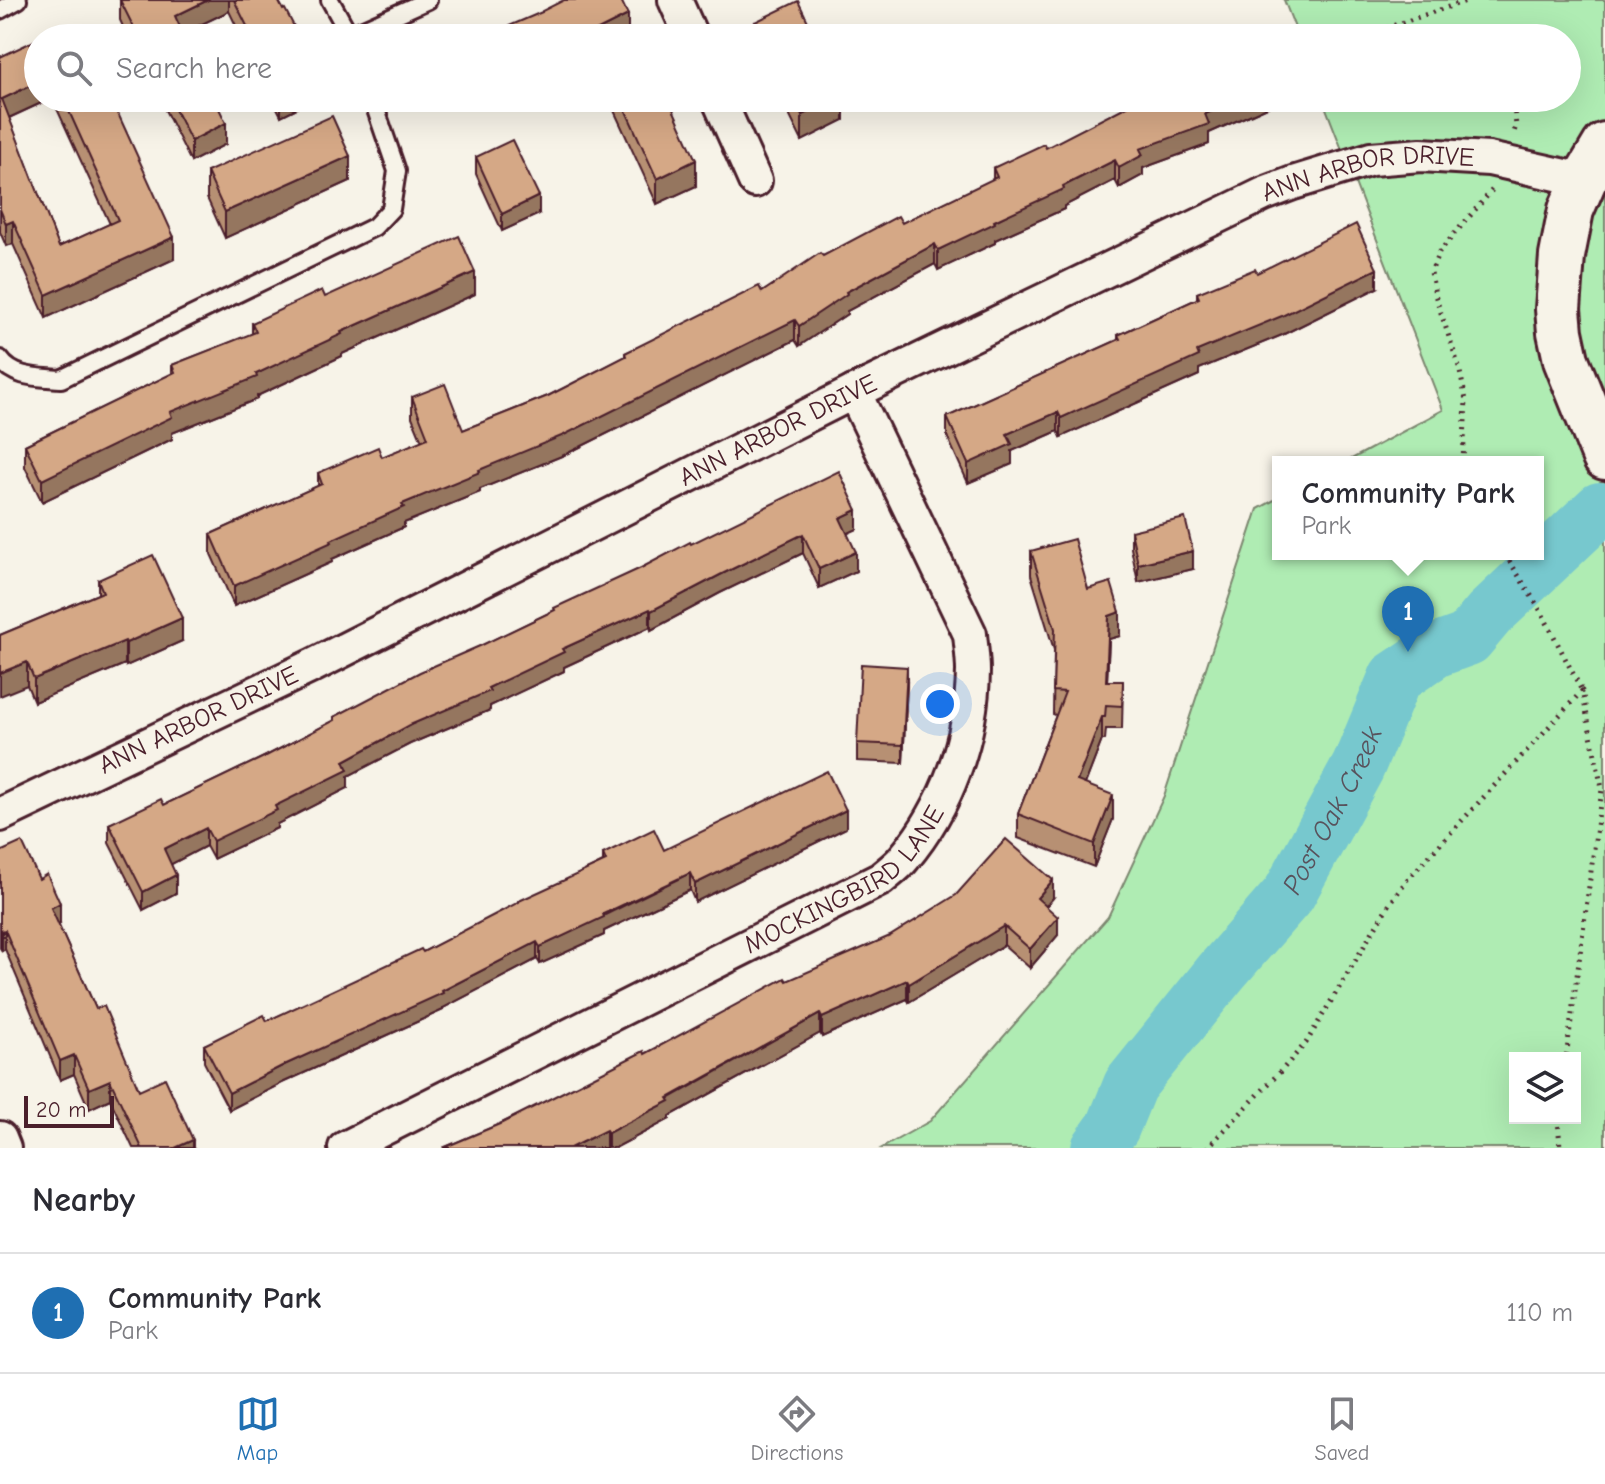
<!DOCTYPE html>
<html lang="en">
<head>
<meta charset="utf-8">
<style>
  :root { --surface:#fff; --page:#f7f7f7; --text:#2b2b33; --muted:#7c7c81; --line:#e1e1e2; --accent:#1f6fb2 }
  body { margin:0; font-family:"Comic Neue",sans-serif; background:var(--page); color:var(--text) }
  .controls { position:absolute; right:24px; bottom:24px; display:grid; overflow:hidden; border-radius:0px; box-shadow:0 8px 32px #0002 }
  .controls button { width:72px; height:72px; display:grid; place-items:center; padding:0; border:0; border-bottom:2px solid var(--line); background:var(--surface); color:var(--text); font:40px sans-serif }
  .scale { position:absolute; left:24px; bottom:20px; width:90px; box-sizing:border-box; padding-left:8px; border:4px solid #4a1f2b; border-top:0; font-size:22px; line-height:28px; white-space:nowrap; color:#4a1f2b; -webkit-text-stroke:6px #f7f3e8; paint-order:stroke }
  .you { position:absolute; left:940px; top:704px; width:28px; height:28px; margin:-20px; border:6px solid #fff; border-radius:50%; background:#1a73e8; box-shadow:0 0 0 12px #1a73e833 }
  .badge { display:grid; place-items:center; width:52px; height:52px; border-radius:50%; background:var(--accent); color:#fff; font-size:26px; font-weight:700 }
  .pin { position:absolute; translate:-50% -66px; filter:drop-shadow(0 2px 4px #0008) }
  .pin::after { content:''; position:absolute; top:42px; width:28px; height:24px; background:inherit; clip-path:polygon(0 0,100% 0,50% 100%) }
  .popup { position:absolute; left:1272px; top:456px; width:272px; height:104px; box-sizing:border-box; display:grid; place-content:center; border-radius:0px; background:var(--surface); filter:drop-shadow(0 2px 6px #0005); font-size:26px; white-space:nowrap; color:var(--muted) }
  .popup b { font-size:30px; color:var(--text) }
  .popup::after { content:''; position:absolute; left:50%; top:100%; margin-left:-16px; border:16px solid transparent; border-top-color:var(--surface) }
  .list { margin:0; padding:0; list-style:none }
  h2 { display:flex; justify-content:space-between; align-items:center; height:104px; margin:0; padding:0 32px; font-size:34px }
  h2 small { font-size:26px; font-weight:400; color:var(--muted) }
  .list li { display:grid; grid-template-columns:52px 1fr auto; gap:24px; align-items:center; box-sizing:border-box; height:120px; padding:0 32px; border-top:2px solid var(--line) }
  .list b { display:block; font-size:30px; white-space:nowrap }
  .list p { margin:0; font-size:26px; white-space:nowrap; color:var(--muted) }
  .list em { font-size:26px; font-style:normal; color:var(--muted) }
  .icon { flex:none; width:44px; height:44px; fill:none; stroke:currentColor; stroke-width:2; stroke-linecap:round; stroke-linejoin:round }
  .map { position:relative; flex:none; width:1605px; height:1148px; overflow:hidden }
  .search { position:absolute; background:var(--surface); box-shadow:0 8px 32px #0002; left:24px; right:24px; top:24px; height:88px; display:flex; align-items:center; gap:20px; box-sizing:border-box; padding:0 28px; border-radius:44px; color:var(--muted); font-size:30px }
  .sheet { height:224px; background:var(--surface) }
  nav { display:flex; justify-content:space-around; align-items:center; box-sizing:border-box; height:112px; border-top:2px solid var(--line); background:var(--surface); font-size:22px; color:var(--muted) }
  nav a { display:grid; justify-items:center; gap:4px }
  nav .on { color:var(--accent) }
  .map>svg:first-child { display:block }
  .green { fill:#afecb3; stroke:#7c866f; stroke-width:2; fill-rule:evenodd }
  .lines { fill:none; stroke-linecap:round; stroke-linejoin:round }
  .river { stroke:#77c8ce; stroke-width:54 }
  .lane-casing { stroke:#4a1f2b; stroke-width:22 }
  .street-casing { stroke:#4a1f2b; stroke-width:38 }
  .secondary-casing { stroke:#4a1f2b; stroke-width:50 }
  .path { stroke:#4a1f2b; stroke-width:5; stroke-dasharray:2 6; stroke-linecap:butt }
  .lane { stroke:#f7f3e8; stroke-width:16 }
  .street { stroke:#f7f3e8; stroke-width:32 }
  .secondary { stroke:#f7f3e8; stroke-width:44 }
  .wall { fill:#b79073; stroke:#4a1f2b; stroke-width:2 }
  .shaded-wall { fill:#95765e; stroke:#4a1f2b; stroke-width:2 }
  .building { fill:#d5a886; stroke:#4a1f2b; stroke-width:2 }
  .labels { text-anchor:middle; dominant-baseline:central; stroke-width:7; stroke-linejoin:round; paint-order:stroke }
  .street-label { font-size:26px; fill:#4a1f2b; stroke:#f7f3e8 }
  .water-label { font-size:28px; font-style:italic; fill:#58525c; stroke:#f7f3e8 }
</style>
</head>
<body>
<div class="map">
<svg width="1605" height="1148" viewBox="0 0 1605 1148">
  <rect width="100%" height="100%" fill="#f7f3e8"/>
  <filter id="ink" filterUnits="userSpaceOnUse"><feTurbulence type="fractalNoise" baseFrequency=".0125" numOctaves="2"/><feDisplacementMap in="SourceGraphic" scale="16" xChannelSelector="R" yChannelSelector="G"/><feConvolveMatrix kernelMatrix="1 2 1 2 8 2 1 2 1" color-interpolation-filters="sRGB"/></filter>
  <g filter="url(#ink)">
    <path class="green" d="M1284,0H1605V1148H882L930,1121L1108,917L1164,796L1258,509L1278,498V554H1538V462H1346L1443,410L1322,98H1567V38H1299ZM1515,1058H1575V1118H1515Z"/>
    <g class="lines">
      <path class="river" id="s1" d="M1098,1148L1113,1127L1130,1085L1222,971L1289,894L1358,767L1395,678L1435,651L1468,639L1489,614L1600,509"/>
      <g class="lane-casing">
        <g id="lane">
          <polyline points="330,0 351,38"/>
          <polyline points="0,10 18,0"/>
          <polyline points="350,35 428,0"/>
          <path d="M0,359C14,379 40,377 61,379L374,227L391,209L397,171L372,98"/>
        </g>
      </g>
      <g class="street-casing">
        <g id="street">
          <polyline points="675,0 692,38"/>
          <polyline points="718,98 755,181"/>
          <path id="s2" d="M0,815L312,666L854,392L1264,194L1293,183L1371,159L1421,155L1489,159L1584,180"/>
          <polyline points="0,1138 4,1148"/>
          <path id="s3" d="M345,1148L881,879C889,872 898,866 904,858C947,807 972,738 973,671C973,659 971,646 970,634L854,392"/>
        </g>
      </g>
      <g class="secondary-casing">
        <polyline id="secondary" points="1605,145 1584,180 1571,210 1562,256 1558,309 1560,332 1566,360 1605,457"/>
      </g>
      <g class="path">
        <polyline points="1374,38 1386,28 1469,0"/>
        <polyline points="1450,98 1502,100 1514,107 1516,126 1513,135"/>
        <polyline points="1463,462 1466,400 1459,367 1435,295 1431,272 1439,252 1493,189"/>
        <polyline points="1505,554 1542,613 1582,691"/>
        <polyline points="1558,1118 1560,1148"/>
        <polyline points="1207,1148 1280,1072 1306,1043 1385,911 1406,881 1582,691 1602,789 1566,1058"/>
      </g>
      <use href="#lane" class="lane"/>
      <use href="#street" class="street"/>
      <use href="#secondary" class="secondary"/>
    </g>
    <g class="wall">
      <polygon points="120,0 278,0 300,38 242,38 229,11 183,33 185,38 128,38 120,20"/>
      <polygon points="755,22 816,38 755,38"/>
      <polygon points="0,57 38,98 52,98 9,118 59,247 110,224 52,98 111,98 174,259 46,318 13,244 6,246 0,232"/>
      <polygon points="159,98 214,98 226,144 191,162"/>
      <polygon points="272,98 317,98 281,116"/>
      <polygon points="611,98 668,98 696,186 657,204 611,104"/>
      <polygon points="781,98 844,98 844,120 802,141"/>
      <polygon points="1285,98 1285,99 1209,133 1209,144 1143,168 1143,175 1119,188 1115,180 1064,206 1064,209 995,240 995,243 938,270 935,264 847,311 847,314 799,346 795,340 564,455 480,489 480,492 404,523 404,527 332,559 332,562 234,606 211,554 211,534 318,486 318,473 382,457 422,441 412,417 412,397 463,430 548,396 625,357 625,353 762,292 823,256 902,223 993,180 993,168 1046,148"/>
      <polygon points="476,157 539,214 502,231 476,174"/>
      <polygon points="207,172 350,181 225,238 207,198"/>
      <polygon points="1257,273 1377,288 1282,335 1199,369 1199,375 1061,437 1058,431 1012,451 1012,464 968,483 947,436 947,417 1118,340 1118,335 1197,299 1197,293"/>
      <polygon points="475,294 342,354 342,356 257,396 257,399 172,433 172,439 42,502 25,467 25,445 172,374 172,365 252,334 252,323 325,297"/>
      <polygon points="857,529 847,533 856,571 819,588 803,553 720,593 651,630 650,627 564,667 564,671 490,706 490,710 410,744 348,776 348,788 277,824 277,828 213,859 206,846 171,864 176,893 143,910 109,843 109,824 164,805 266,756 334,721 334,717 691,544"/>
      <polygon points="1131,531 1193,569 1138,582 1131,548"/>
      <polygon points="1031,551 1088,589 1120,636 1109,639 1107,681 1123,681 1122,729 1106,729 1105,740 1102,740 1085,784 1113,819 1094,867 1018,838 1018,814 1056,715 1053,714 1054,650 1031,575"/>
      <polygon points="98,580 182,641 126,666 125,664 34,702 27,685 0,635 98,594"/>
      <polygon points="907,684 903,763 857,761 857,743"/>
      <polygon points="846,828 695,902 690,890 604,931 604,935 540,964 537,959 443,1008 443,1010 282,1083 229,1110 204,1062 204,1045 267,1021 423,952 603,862 603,854 664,850"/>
      <polygon points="0,852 60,923 58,924 96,1009 139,1090 193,1148 133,1148 110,1099 89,1109 74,1074 60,1080 5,949 2,951 0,948"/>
      <polygon points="1053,898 1046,906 1058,935 1030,968 1004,945 909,1002 907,999 822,1037 820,1033 670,1116 670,1119 615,1148 443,1148 502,1123 645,1054 787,981"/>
    </g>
    <g class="shaded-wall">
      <polygon points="208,0 229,0 229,11 175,37 175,16"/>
      <polygon points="628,15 628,33 617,38 582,38"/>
      <polygon points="38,82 38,98 52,98 2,121 2,99"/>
      <polygon points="281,98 317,98 281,116"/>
      <polygon points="470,98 489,98 470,106"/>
      <polygon points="837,98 844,98 844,120 802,141 802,115"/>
      <polygon points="1242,98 1285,98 1285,99 1209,133 1209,144 1143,168 1143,175 1119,188 1119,168 1140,149 1205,114"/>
      <polygon points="226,123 226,144 191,162 191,141"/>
      <polygon points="350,156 350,181 225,238 225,212"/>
      <polygon points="696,160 696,186 657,204 657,179"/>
      <polygon points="1115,160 1115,180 1064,206 1064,209 995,240 995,243 938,270 938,250"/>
      <polygon points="539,196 539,214 502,231 502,214"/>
      <polygon points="13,221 13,244 6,246 6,224"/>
      <polygon points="174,237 174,259 46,318 46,295"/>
      <polygon points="935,244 935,264 847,311 847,314 799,346 799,326 846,292"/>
      <polygon points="1377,269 1377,288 1282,335 1199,369 1199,375 1061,437 1061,418 1197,351"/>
      <polygon points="475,272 475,294 342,354 342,356 257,396 257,399 172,433 172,439 42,502 42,480 170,412 256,374 341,332"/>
      <polygon points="795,320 795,340 564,455 480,489 480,492 404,523 404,527 332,559 332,562 234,606 234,586 402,504 479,470"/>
      <polygon points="1058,412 1058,431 1012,451 1012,464 968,483 968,464 1007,434"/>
      <polygon points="857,510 857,529 840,537 840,518"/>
      <polygon points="803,534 803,553 720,593 651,630 651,611 720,575"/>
      <polygon points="1193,551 1193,569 1138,582 1138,564"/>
      <polygon points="856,552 856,571 819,588 819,569"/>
      <polygon points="650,609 650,627 564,667 564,671 490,706 490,710 410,744 348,776 348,788 277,824 277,828 213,859 213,841 275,806 344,761 410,725 488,688 562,649"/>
      <polygon points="1120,612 1120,636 1109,639 1106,704 1109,616"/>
      <polygon points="182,618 182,641 126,666 126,643"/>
      <polygon points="125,641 125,664 34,702 34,679"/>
      <polygon points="27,662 27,685 0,696 0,673"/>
      <polygon points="907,667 907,684 903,763 903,745"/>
      <polygon points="1102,717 1102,740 1077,805 1077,781"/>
      <polygon points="1113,795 1113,819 1094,867 1094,844"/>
      <polygon points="846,810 846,828 695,902 695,884"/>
      <polygon points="206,828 206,846 164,868 164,849"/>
      <polygon points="690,873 690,890 604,931 604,935 540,964 540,947"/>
      <polygon points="176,875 176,893 143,910 143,892"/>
      <polygon points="1053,880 1053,898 1037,916 1037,898"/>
      <polygon points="60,903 60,923 51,927 51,908"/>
      <polygon points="1058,917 1058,935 1030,968 1030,949"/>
      <polygon points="1004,926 1004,945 909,1002 909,984"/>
      <polygon points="5,930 5,949 2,951 2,931"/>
      <polygon points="537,942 537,959 443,1008 443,1010 282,1083 229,1110 229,1093 282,1066 442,991"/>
      <polygon points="907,980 907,999 822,1037 822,1018"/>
      <polygon points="820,1014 820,1033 670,1116 670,1119 615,1148 608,1148 608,1133"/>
      <polygon points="74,1055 74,1074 60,1080 60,1061"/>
      <polygon points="110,1080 110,1099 89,1109 89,1089"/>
      <polygon points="606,1130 606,1148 570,1148"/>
      <polygon points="193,1140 193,1148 175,1148"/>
    </g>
    <g class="building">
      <polygon points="120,0 208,0 175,16 185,38 139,38"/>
      <polygon points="234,0 278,0 283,10 285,9 300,38 253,38"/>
      <polygon points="564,0 621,0 628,15 582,38 481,38 542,12 542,11"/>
      <polygon points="798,1 816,38 764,38 755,22"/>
      <polygon points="69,25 75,38 41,38"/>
      <polygon points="38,39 38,82 2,99 59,247 118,220 63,98 111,98 174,237 46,295 13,221 6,224 0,209 0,57"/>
      <polygon points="169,98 214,98 226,123 191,141"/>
      <polygon points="620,98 668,98 696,160 657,179"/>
      <polygon points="793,98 837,98 802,115"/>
      <polygon points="1138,98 1242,98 1205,114 1209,124 1140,149 1143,155 1119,168 1115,160 1063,186 1064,189 994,221 995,223 938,250 935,244 846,292 847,294 799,326 795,320 564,435 479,470 480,472 402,504 404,507 331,540 332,542 234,586 211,534 322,484 318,473 378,447 382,457 428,438 412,397 445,384 463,430 548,396 626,356 625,353 759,286 762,292 820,253 823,256 898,216 902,223 997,177 993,168 1044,144 1046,148 1139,100"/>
      <polygon points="332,116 350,156 225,212 207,172"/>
      <polygon points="512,140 539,196 502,214 476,157"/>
      <polygon points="1356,224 1377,269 1282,316 1197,351 1199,356 1061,418 1058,412 1007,434 1012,444 968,464 947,417 1120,339 1118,335 1199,298 1197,293 1255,269 1257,273"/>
      <polygon points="459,236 475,272 341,332 342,334 256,374 257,377 170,412 172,417 42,480 25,445 175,372 172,365 256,332 252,323 322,290 325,297"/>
      <polygon points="839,471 857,510 840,518 856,552 819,569 803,534 720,575 651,611 650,609 562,649 564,652 488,688 490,691 410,725 344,761 348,770 275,806 277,810 213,841 206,828 164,849 176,875 143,892 109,824 161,799 164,805 266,756 335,720 334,717 420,672 482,645 555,610 554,608 641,568 690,542 691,544"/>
      <polygon points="1185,518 1193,551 1138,564 1131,531"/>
      <polygon points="1074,539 1088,589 1111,582 1120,612 1109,616 1106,681 1123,681 1122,706 1106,705 1105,717 1102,717 1077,781 1113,795 1094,844 1018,814 1065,692 1053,691 1055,629 1031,551"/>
      <polygon points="153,555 182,618 126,643 125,641 34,679 27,662 0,673 0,635 103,592 98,580"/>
      <polygon points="861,664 907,667 903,745 857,743"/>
      <polygon points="827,771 846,810 695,884 690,873 603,914 604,917 540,947 537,942 442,991 443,993 282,1066 229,1093 204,1045 264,1015 267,1021 421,949 423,952 519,902 519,901 606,861 603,854 654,829 664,850"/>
      <polygon points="1006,839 1053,880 1037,898 1058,917 1030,949 1004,926 909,984 907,980 822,1018 820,1014 668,1098 670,1101 608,1133 606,1130 570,1148 443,1148 502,1123 644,1051 645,1054 785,978 787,981 890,936 956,895"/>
      <polygon points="22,842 39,879 47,874 60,903 51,908 96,1009 104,1006 139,1090 165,1078 193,1140 175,1148 142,1148 110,1080 89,1089 74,1055 60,1061 5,930 2,931 0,928 0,852"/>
    </g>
  </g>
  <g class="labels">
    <g class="street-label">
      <text stroke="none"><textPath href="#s2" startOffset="1516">ANN ARBOR DRIVE</textPath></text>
      <text stroke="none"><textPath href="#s2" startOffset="868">ANN ARBOR DRIVE</textPath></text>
      <text stroke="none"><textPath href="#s2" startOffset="220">ANN ARBOR DRIVE</textPath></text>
      <text stroke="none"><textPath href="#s3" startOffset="570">MOCKINGBIRD LANE</textPath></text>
    </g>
    <g class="water-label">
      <text stroke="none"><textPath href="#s1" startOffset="414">Post Oak Creek</textPath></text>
    </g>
  </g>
</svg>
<div class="controls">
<button><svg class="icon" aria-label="layers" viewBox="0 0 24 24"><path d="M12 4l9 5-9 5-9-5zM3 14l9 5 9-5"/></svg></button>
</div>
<div class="scale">20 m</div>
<div class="you"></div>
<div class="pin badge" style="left:1408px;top:652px">1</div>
<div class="popup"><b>Community Park</b>Park</div>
<div class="search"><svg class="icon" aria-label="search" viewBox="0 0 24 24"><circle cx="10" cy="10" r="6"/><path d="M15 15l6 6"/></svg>Search here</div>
</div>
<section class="sheet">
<h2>Nearby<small></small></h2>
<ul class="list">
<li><span class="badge">1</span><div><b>Community Park</b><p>Park</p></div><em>110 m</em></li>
</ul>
</section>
<nav>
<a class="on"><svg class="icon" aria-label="map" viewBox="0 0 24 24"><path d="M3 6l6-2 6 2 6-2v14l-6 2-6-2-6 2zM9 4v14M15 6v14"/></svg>Map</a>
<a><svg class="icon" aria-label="directions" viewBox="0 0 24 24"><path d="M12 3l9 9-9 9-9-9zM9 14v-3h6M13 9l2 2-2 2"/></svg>Directions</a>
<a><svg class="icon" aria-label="saved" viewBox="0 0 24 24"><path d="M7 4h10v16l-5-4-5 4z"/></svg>Saved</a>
</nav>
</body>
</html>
